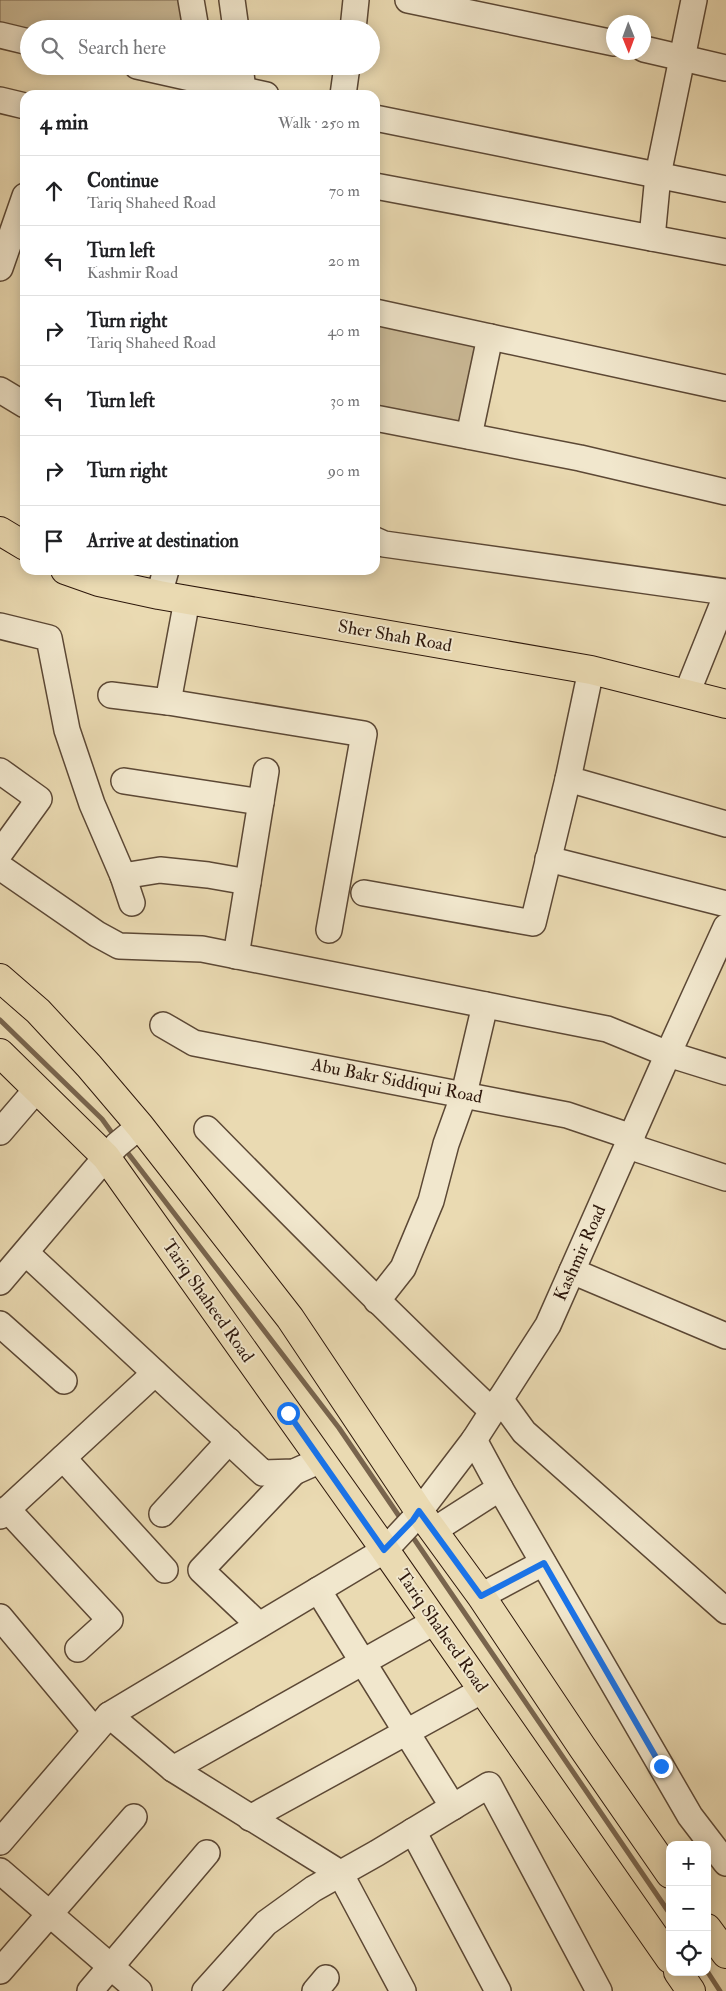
<!DOCTYPE html>
<html lang="en">
<head>
<meta charset="utf-8">
<style>
  :root { --surface:#fff; --page:#f2f2f2; --text:#202124; --muted:#757577; --line:#e0e0e0 }
  body { margin:0; font-family:"IM FELL Double Pica",serif; background:var(--page); color:var(--text) }
  .controls { position:absolute; right:15px; bottom:15px; display:grid; overflow:hidden; border-radius:10px; box-shadow:0 2px 12px #0003 }
  .controls button { width:45px; height:45px; display:grid; place-items:center; padding:0; border:0; border-bottom:1px solid var(--line); background:var(--surface); color:var(--text); font:25px sans-serif }
  .compass { position:absolute; left:606px; top:15px; width:45px; height:45px; border-radius:50%; background:var(--surface); box-shadow:0 2px 12px #0003; rotate:179deg }
  .stop { position:absolute; width:15px; height:15px; margin:-11px; border:4px solid #1a73e8; border-radius:50%; background:#fff }
  .stop.end { background:#1a73e8; border-color:#fff; box-shadow:0 1px 5px #0008 }
  .list { margin:0; padding:0; list-style:none }
  h2 { display:flex; justify-content:space-between; align-items:center; height:65px; margin:0; padding:0 20px; font-size:21px }
  h2 small { font-size:16px; font-weight:400; color:var(--muted) }
  .list li { display:grid; grid-template-columns:32px 1fr auto; gap:15px; align-items:center; box-sizing:border-box; height:70px; padding:0 20px; border-top:1px solid var(--line) }
  .list b { display:block; font-size:19px; white-space:nowrap }
  .list p { margin:0; font-size:16px; white-space:nowrap; color:var(--muted) }
  .list em { font-size:16px; font-style:normal; color:var(--muted) }
  .icon { flex:none; width:28px; height:28px; fill:none; stroke:currentColor; stroke-width:2; stroke-linecap:round; stroke-linejoin:round }
  .map { position:relative; flex:none; width:726px; height:1991px; overflow:hidden }
  .search { position:absolute; background:var(--surface); box-shadow:0 2px 12px #0003; left:20px; top:20px; width:360px; height:55px; display:flex; align-items:center; gap:12px; box-sizing:border-box; padding:0 18px; border-radius:28px; color:var(--muted); font-size:19px }
  .panel { position:absolute; background:var(--surface); box-shadow:0 2px 12px #0003; left:20px; top:90px; width:360px; height:485px; border-radius:15px }
  .map>svg:first-child { display:block }
  .green { fill:#cab996; stroke:#7c6850 }
  .lines { fill:none; stroke-linecap:round; stroke-linejoin:round }
  .stream { stroke:#78644d; stroke-width:5 }
  .minor-casing { stroke:#5c4835; stroke-width:28 }
  .major-casing { stroke:#2d170b; stroke-width:30 }
  .minor { stroke:#f1e7cd; stroke-width:25 }
  .major { stroke:#eadab2; stroke-width:28 }
  .route { stroke:#1a73e8; stroke-width:6 }
  .labels { text-anchor:middle; dominant-baseline:central; stroke-width:4; stroke-linejoin:round; paint-order:stroke }
  .street-label { font-size:18px; fill:#2d170b; stroke:#f1e7cd }
</style>
</head>
<body>
<div class="map">
<svg width="726" height="1991" viewBox="0 0 726 1991">
  <rect width="100%" height="100%" fill="#eadab2"/>
  <filter id="stains"><feTurbulence type="fractalNoise" baseFrequency=".004" numOctaves="4"/><feColorMatrix values="0 0 0 0 .2 0 0 0 0 .09 0 0 0 0 .02 0 0 0 .5 -.17"/></filter>
  <radialGradient id="worn" r=".72"><stop offset=".6" stop-color="#630" stop-opacity="0"/><stop offset="1" stop-color="#630" stop-opacity=".3"/></radialGradient>
  <g class="green">
    <polygon points="0,0 183,0 188,29 29,29 29,40 0,33"/>
    <polygon points="375,312 490,337 469,436 375,418"/>
  </g>
  <g class="lines">
    <g class="stream">
      <polyline points="0,1020 102,1119 115,1137"/>
      <polyline points="124,1148 339,1428 403,1522"/>
      <polyline points="410,1533 670,1914"/>
      <polyline points="707,1971 720,1991"/>
    </g>
    <g class="minor-casing">
      <g id="minor">
        <polyline points="191,0 196,29"/>
        <polyline points="232,0 236,29"/>
        <polyline points="408,0 614,43"/>
        <polyline points="353,29 356,0"/>
        <polyline points="0,35 29,42"/>
        <polyline points="644,49 726,68"/>
        <polyline points="137,66 266,95"/>
        <polyline points="240,66 243,90"/>
        <polyline points="343,95 347,66"/>
        <polyline points="0,100 25,106"/>
        <polyline points="375,118 726,189"/>
        <polyline points="375,186 726,252"/>
        <polyline points="652,238 658,175 694,0"/>
        <polyline points="0,268 25,196"/>
        <polyline points="375,312 726,388"/>
        <polyline points="0,390 25,405"/>
        <polyline points="375,418 580,458 726,492"/>
        <polyline points="469,436 490,337"/>
        <polyline points="375,540 384,544 726,592"/>
        <polyline points="159,595 166,570"/>
        <polyline points="0,626 49,638 67,730 92,804 123,876 132,903"/>
        <polyline points="591,670 568,779 726,824"/>
        <polyline points="687,693 726,596"/>
        <polyline points="111,695 168,702 187,600"/>
        <polyline points="168,702 364,734 329,930"/>
        <polyline points="0,771 39,799 0,853"/>
        <polyline points="124,781 261,802"/>
        <polyline points="548,859 726,904"/>
        <polyline points="0,867 97,934 119,946 202,949 607,1029 668,1054 726,1072"/>
        <polyline points="123,876 160,870 208,875 248,882"/>
        <polyline points="364,893 533,923 568,779"/>
        <polyline points="236,956 266,771"/>
        <polyline points="163,1025 194,1043 567,1115 632,1137"/>
        <path d="M207,1129C301,1225 395,1319 492,1411"/>
        <polyline points="0,1132 36,1090"/>
        <polyline points="628,1146 726,1178"/>
        <polyline points="26,1253 263,1473 294,1472 321,1460"/>
        <polyline points="572,1271 726,1336"/>
        <polyline points="0,1282 106,1157 117,1145 140,1126"/>
        <polyline points="377,1301 403,1268 431,1201 446,1144 464,1094 485,1005"/>
        <polyline points="0,1324 64,1381"/>
        <polyline points="500,1399 524,1432 726,1611"/>
        <polyline points="63,1458 165,1570"/>
        <polyline points="500,1488 690,1816 726,1863"/>
        <polyline points="7,1509 110,1620 78,1649"/>
        <polyline points="162,1514 229,1441"/>
        <polyline points="0,1516 155,1373"/>
        <polyline points="433,1531 500,1488 474,1440"/>
        <polyline points="318,1590 453,1807"/>
        <polyline points="481,1596 543,1563"/>
        <polyline points="0,1617 95,1731"/>
        <polyline points="259,1625 201,1570 294,1472"/>
        <polyline points="109,1715 173,1769 340,1873 403,1991"/>
        <polyline points="173,1769 434,1622"/>
        <polyline points="250,1818 483,1690"/>
        <polyline points="413,1831 498,1991"/>
        <polyline points="0,1842 109,1715 385,1550 413,1520 474,1440 548,1325 668,1054 726,927"/>
        <polyline points="0,1871 139,1991"/>
        <polyline points="0,1971 134,1817"/>
        <polyline points="90,1991 207,1853"/>
        <polyline points="205,1991 266,1923 313,1889 377,1853 489,1785 599,1991"/>
        <polyline points="315,1991 326,1978"/>
      </g>
    </g>
    <g class="major-casing">
      <g id="major">
        <polyline points="0,531 25,546"/>
        <polyline points="65,570 99,582 159,595 591,670 726,704"/>
        <polyline points="0,978 38,1011 89,1066 140,1126 290,1318 419,1511 481,1596 582,1747 670,1874"/>
        <polyline points="0,1053 106,1157 385,1550 670,1959"/>
        <polyline points="707,1928 726,1954"/>
        <polyline points="678,1972 691,1991"/>
      </g>
    </g>
    <use href="#minor" class="minor"/>
    <use href="#major" class="major"/>
  </g>
  <g class="lines">
    <polyline class="route" points="288,1413 384,1550 413,1520 419,1511 481,1596 544,1563 661,1766"/>
  </g>
  <g class="labels">
    <g class="street-label">
      <text transform="translate(395 636) rotate(10)">Sher Shah Road</text>
      <text transform="translate(397 1081) rotate(11)">Abu Bakr Siddiqui Road</text>
      <text transform="translate(580 1253) rotate(-66)">Kashmir Road</text>
      <text transform="translate(208 1301) rotate(55)">Tariq Shaheed Road</text>
      <text transform="translate(442 1631) rotate(55)">Tariq Shaheed Road</text>
    </g>
  </g>
  <rect width="100%" height="100%" filter="url(#stains)"/>
  <rect width="100%" height="100%" fill="url(#worn)"/>
</svg>
<div class="controls">
<button>+</button>
<button>−</button>
<button><svg class="icon" aria-label="locate" viewBox="0 0 24 24"><circle cx="12" cy="12" r="6"/><path d="M12 2v4M12 18v4M2 12h4M18 12h4"/></svg></button>
</div>
<svg class="compass" viewBox="-18 -18 36 36"><path d="M0-13l5 13h-10z" fill="#e53935"/><path d="M0 13l5-13h-10z" fill="#757577"/></svg>
<div class="stop" style="left:288px;top:1413px"></div>
<div class="stop end" style="left:661px;top:1766px"></div>
<div class="search"><svg class="icon" aria-label="search" viewBox="0 0 24 24"><circle cx="10" cy="10" r="6"/><path d="M15 15l6 6"/></svg>Search here</div>
<section class="panel">
<h2>4 min<small>Walk · 250 m</small></h2>
<ul class="list">
<li><svg class="icon" aria-label="ahead" viewBox="0 0 24 24"><path d="M12 20V5M6 11l6-6 6 6"/></svg><div><b>Continue</b><p>Tariq Shaheed Road</p></div><em>70 m</em></li>
<li><svg class="icon" aria-label="left" viewBox="0 0 24 24"><path d="M17 20v-9H6M10 6l-5 5 5 5"/></svg><div><b>Turn left</b><p>Kashmir Road</p></div><em>20 m</em></li>
<li><svg class="icon" aria-label="right" viewBox="0 0 24 24"><path d="M7 20v-9h11M14 6l5 5-5 5"/></svg><div><b>Turn right</b><p>Tariq Shaheed Road</p></div><em>40 m</em></li>
<li><svg class="icon" aria-label="left" viewBox="0 0 24 24"><path d="M17 20v-9H6M10 6l-5 5 5 5"/></svg><div><b>Turn left</b></div><em>30 m</em></li>
<li><svg class="icon" aria-label="right" viewBox="0 0 24 24"><path d="M7 20v-9h11M14 6l5 5-5 5"/></svg><div><b>Turn right</b></div><em>90 m</em></li>
<li><svg class="icon" aria-label="arrive" viewBox="0 0 24 24"><path d="M6 21V4h12l-3 4 3 4H6"/></svg><div><b>Arrive at destination</b></div></li>
</ul>
</section>
</div>
</body>
</html>
